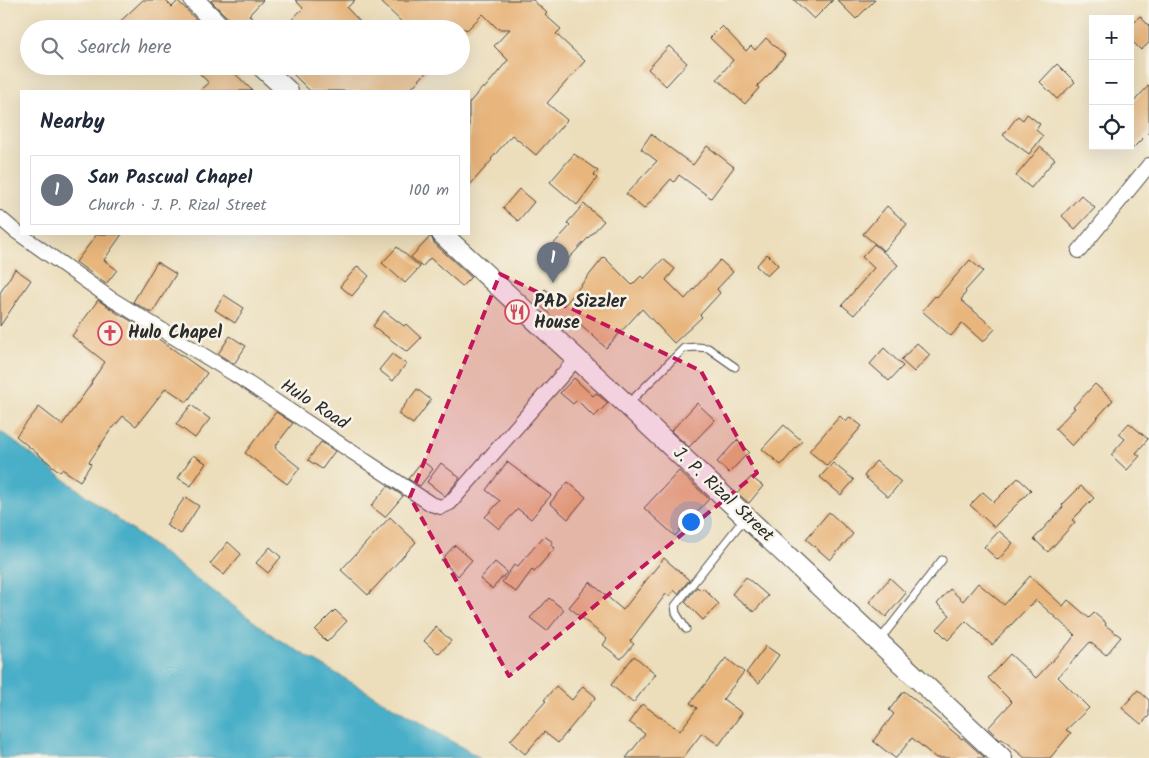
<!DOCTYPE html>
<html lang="en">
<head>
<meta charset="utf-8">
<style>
  :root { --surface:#fff; --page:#f2f2f3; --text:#1f2937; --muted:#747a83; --line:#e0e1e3; --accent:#d1495b }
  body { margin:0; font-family:Kalam,sans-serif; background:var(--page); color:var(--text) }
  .controls { position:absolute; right:15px; top:15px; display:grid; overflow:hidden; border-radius:0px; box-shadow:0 5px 20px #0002 }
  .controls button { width:45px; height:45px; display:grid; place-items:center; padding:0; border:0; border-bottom:1px solid var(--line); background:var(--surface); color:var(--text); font:25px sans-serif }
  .you { position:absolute; left:690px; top:521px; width:18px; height:18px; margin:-12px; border:4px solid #fff; border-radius:50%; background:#1a73e8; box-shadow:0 0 0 8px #1a73e833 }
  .badge { display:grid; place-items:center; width:32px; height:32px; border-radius:50%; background:var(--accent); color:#fff; font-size:16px; font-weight:700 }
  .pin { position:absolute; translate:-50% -41px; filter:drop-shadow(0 1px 2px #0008) }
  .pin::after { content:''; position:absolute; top:26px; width:18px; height:15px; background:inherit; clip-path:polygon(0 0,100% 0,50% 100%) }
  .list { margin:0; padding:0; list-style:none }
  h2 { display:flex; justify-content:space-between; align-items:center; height:65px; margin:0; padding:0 20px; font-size:21px }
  h2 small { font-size:16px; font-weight:400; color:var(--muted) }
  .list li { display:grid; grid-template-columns:32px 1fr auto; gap:15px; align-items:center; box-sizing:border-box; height:70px; margin:0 10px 10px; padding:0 10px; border:1px solid var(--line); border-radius:0px }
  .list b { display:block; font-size:19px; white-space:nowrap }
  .list p { margin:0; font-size:16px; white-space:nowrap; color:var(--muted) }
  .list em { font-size:16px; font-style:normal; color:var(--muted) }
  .icon { flex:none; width:28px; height:28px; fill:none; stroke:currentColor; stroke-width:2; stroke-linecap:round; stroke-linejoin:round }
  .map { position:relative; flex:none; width:1149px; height:758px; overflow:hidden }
  .search { position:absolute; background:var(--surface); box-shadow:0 5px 20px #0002; left:20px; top:20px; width:450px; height:55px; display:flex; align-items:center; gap:12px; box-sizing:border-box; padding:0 18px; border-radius:28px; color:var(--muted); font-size:19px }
  .panel { position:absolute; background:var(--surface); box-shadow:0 5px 20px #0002; left:20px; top:90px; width:450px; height:145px; border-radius:0px }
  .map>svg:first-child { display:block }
  .water { fill:#48afc8; stroke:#3a6d7a }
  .building { fill:#e8b57b }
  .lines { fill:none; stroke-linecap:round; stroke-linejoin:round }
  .lane-casing { stroke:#484641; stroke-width:9 }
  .street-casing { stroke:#484641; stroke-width:16 }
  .secondary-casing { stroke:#484641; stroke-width:22 }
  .lane { stroke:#fff; stroke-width:7 }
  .street { stroke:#fff; stroke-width:14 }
  .secondary { stroke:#fff; stroke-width:20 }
  .marked { fill:#c2185b; fill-opacity:0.2; stroke:#c2185b; stroke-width:4; stroke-dasharray:10 6; stroke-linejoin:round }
  .labels { text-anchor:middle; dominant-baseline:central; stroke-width:5; stroke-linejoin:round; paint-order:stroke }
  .poi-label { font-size:18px; font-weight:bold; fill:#2b2b2b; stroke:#f7f3e8; text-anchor:start }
  .street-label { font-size:18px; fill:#2b2b2b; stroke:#f7f3e8 }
</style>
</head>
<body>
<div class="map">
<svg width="1149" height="758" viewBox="0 0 1149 758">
  <rect width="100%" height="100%" fill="#f7f3e8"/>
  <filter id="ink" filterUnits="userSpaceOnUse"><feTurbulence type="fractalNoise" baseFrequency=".02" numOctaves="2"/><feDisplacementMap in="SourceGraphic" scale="10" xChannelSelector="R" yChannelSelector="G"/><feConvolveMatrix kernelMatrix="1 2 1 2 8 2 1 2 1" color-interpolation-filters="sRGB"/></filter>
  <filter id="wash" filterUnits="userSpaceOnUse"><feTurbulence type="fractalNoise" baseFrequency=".0096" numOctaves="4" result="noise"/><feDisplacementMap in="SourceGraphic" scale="20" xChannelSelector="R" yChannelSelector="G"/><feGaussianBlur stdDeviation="1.12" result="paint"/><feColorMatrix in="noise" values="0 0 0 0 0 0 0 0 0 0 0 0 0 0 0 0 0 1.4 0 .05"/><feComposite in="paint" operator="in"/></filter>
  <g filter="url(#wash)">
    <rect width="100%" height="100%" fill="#ecdebb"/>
    <polygon class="water" points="0,431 276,638 480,758 0,758"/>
    <g id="blocks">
      <g class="building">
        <polygon points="143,0 165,0 172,7 178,1 205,29 112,29"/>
        <polygon points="212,0 263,0 249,15 263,29 234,29 231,21 211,1"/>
        <polygon points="295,0 355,0 347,8 367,29 283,29 303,8"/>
        <polygon points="379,0 533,0 547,13 545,15 561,29 556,34 585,61 547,103 567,120 536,155 512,135 491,159 492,160 469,186 469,103 483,87 484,89 508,60 494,46 510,29 498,29 483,14 467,30 466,29 409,29"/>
        <polygon points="794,0 833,0 814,19"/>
        <polygon points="837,0 875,0 856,19"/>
        <polygon points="1140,16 1149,26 1149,43 1141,50 1130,39 1130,26"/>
        <polygon points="722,26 746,51 751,46 755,50 766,38 785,55 774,69 757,86 759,88 745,104 717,79 733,60 710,38"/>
        <polygon points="669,46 687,63 666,86 648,69"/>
        <polygon points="1057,64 1075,82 1057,99 1040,82"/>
        <polygon points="192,66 227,66 253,91 200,91 209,83"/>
        <polygon points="285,66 432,66 409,91 310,91"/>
        <polygon points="1149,85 1149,132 1130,151 1130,106"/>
        <polygon points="1027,114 1040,124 1036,130 1043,136 1029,154 1003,135 1018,116 1023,120"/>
        <polygon points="651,134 693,165 707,146 734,167 711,198 679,175 674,182 671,179 644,209 626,194 657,161 641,149"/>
        <polygon points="1040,147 1055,159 1031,188 1016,176"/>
        <polygon points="574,154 598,171 594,175 597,178 577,205 550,182"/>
        <polygon points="519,189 534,202 518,221 503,208"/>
        <polygon points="1081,195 1095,208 1075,229 1062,216"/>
        <polygon points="584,204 604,221 553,275 538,261 570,226 567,223"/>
        <polygon points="887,206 907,224 884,251 863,234"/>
        <polygon points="97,234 122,234 104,260 117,270 106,284 76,262"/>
        <polygon points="431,236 434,243 471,277 462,286 430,258 422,267 411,257"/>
        <polygon points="874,244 898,265 854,315 842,305 874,268 862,257"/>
        <polygon points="397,247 420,267 405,283 382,263"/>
        <polygon points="767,254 778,265 767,276 756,266"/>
        <polygon points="604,257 632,285 641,276 644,279 663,259 675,269 666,280 685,299 720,260 733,272 717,289 720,293 700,315 702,317 674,343 642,309 606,348 575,319 564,330 551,319 553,317 535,301 545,289 564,306"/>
        <polygon points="970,260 983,271 965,291 966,292 961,300 995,329 983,342 962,323 951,336 922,311 935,296 937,297"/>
        <polygon points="157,262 176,274 152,313 133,302"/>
        <polygon points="358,266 369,276 352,296 340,286"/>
        <polygon points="15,269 31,280 0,326 0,293"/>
        <polygon points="224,295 244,308 235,323 215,310"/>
        <polygon points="98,300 123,317 123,316 144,329 207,373 187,402 166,388 136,426 123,416 113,428 112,428 89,462 91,464 80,481 62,469 60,472 16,436 39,407 62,425 92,383 91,382 105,362 72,336"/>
        <polygon points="384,311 404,326 406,324 421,338 407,352 373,326"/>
        <polygon points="230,336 246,346 234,364 218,354"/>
        <polygon points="917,343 930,355 914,372 901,360"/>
        <polygon points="884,348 903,366 889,381 870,364"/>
        <polygon points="392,354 406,364 393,381 379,370"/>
        <polygon points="574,378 593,396 596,393 608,403 594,417 577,400 573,404 560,393"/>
        <polygon points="1095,384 1113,400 1072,446 1055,429 1075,408 1073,407"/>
        <polygon points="417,389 431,400 413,424 398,414"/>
        <polygon points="697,403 715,420 689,447 671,431"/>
        <polygon points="191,405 210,419 195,438 176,424"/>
        <polygon points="276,412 293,423 277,444 275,448 300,468 287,484 245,453"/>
        <polygon points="840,416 846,422 850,417 862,426 827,466 809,451"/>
        <polygon points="1129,423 1148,439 1136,453 1140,456 1127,470 1111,455 1125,439 1119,434"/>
        <polygon points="784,425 802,441 781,465 762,449"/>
        <polygon points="737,440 749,452 729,473 717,462"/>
        <polygon points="321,442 335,451 322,469 308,460"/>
        <polygon points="193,455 206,463 191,486 178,478"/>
        <polygon points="422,461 433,469 420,486 408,479"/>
        <polygon points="876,461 901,482 888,497 864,476"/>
        <polygon points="507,462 551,495 531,519 518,509 499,529 485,517 500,501 486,490"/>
        <polygon points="441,463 460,478 445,496 427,482"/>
        <polygon points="833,463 854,480 841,495 820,477"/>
        <polygon points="679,471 709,499 675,536 644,508"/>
        <polygon points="751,477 763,486 749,503 737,493"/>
        <polygon points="1018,478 1031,490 994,527 970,505 983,492 994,502"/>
        <polygon points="568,482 586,497 568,519 550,503"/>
        <polygon points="388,486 403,496 385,517 371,506"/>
        <polygon points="1081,486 1094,498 1072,520 1075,522 1048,552 1034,539 1063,507 1062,505"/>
        <polygon points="185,497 199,506 181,534 166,525"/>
        <polygon points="829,512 853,534 830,560 806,539"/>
        <polygon points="390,517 416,542 368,595 341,570"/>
        <polygon points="999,531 1013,543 998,560 984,547"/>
        <polygon points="544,536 553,542 551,545 555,548 534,572 532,570 516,592 502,582 514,565 517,567"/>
        <polygon points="228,542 241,554 224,575 210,564"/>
        <polygon points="455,545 472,560 458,576 441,560"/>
        <polygon points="270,547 281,557 268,573 256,563"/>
        <polygon points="664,558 689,580 678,594 674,590 669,596 666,594 630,641 634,644 621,659 603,645 607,639 569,607 590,582 623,610 648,578"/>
        <polygon points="495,562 507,572 492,589 480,579"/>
        <polygon points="1030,576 1063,606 1068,600 1089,618 1094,613 1106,623 1105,625 1121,637 1106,655 1090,642 1058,677 1089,708 1066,730 1071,733 1050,758 1025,758 1002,739 1000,740 988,728 1012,702 988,678 1010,654 1036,678 1068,644 1075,635 1036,600 1031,606 1030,605 992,645 966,621 948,640 937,629 950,615 937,604 950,589 963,601 978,583 1004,605"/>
        <polygon points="746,577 768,596 754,612 732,594"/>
        <polygon points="890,578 906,593 886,617 869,602"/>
        <polygon points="697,587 701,590 703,588 719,604 703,620 685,602"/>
        <polygon points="549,598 564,610 547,631 530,618 539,608 540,608"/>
        <polygon points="335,610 347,621 327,642 315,630"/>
        <polygon points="436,627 451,641 439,654 424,641"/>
        <polygon points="766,646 779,655 759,683 746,673"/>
        <polygon points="634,656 656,674 633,703 611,685"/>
        <polygon points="726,658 744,672 723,699 742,713 719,745 702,733 683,758 626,758 645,734 629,722 642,704 680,731 697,708 690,703"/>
        <polygon points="556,686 572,700 583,686 596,697 558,743 544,732 525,754 510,741 546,701 544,700"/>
        <polygon points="1138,690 1149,700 1149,716 1141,724 1122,708"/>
        <polygon points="904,691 962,739 963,738 985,758 936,758 912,738 896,758 895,758 873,741 894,714 889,710"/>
      </g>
    </g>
  </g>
  <g filter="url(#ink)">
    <use href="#blocks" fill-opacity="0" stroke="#484641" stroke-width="1"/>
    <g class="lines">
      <g class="lane-casing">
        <g id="lane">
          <polyline points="629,403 684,348 697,347 708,348 735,367"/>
          <polyline points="686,629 676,613 675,606 744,519"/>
          <polyline points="879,641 942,560"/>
        </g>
      </g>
      <g class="street-casing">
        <g id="street">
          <polyline points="0,218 14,230 110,298 234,374 431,504 441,507 450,503 577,358"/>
          <polyline points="1079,251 1149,165"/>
        </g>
      </g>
      <g class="secondary-casing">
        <g id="secondary">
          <polyline points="194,0 222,29"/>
          <polyline points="261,66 288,91"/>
          <polyline points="442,234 627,405 1002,758"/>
        </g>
      </g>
      <use href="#lane" class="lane"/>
      <use href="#street" class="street"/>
      <use href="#secondary" class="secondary"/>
    </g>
  </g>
  <path class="marked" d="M500,274L701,371L757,473L509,676L410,497Z"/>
  <defs>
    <g id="restaurant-ring" transform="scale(1.25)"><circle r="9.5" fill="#f7f3e8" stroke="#d1495b" stroke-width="1.5"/><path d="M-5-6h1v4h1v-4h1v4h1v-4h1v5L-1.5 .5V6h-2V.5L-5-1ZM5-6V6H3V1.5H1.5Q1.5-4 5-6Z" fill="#d1495b"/></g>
    <g id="church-ring" transform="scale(1.25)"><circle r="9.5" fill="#f7f3e8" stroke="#d1495b" stroke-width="1.5"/><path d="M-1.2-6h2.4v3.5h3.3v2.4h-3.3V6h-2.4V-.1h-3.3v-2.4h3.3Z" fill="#d1495b"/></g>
  </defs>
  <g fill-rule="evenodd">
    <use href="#restaurant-ring" x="517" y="312"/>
    <use href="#church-ring" x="110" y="333"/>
  </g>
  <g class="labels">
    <g class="poi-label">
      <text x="534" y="302">PAD Sizzler<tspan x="534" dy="21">House</tspan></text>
      <text x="128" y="333">Hulo Chapel</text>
    </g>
    <g class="street-label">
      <text transform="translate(314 405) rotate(33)">Hulo Road</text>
      <text transform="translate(723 495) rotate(43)">J. P. Rizal Street</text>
    </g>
  </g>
</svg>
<div class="controls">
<button>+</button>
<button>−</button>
<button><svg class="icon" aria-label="locate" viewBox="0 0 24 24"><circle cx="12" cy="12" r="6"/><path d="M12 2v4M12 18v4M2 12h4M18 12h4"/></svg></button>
</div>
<div class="you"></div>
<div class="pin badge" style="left:553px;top:283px;background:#6b7280">1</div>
<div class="search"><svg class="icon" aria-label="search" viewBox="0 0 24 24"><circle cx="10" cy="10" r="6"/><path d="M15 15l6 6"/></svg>Search here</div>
<section class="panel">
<h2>Nearby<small></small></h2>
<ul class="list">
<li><span class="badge" style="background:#6b7280">1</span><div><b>San Pascual Chapel</b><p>Church · J. P. Rizal Street</p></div><em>100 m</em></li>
</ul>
</section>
</div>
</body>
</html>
